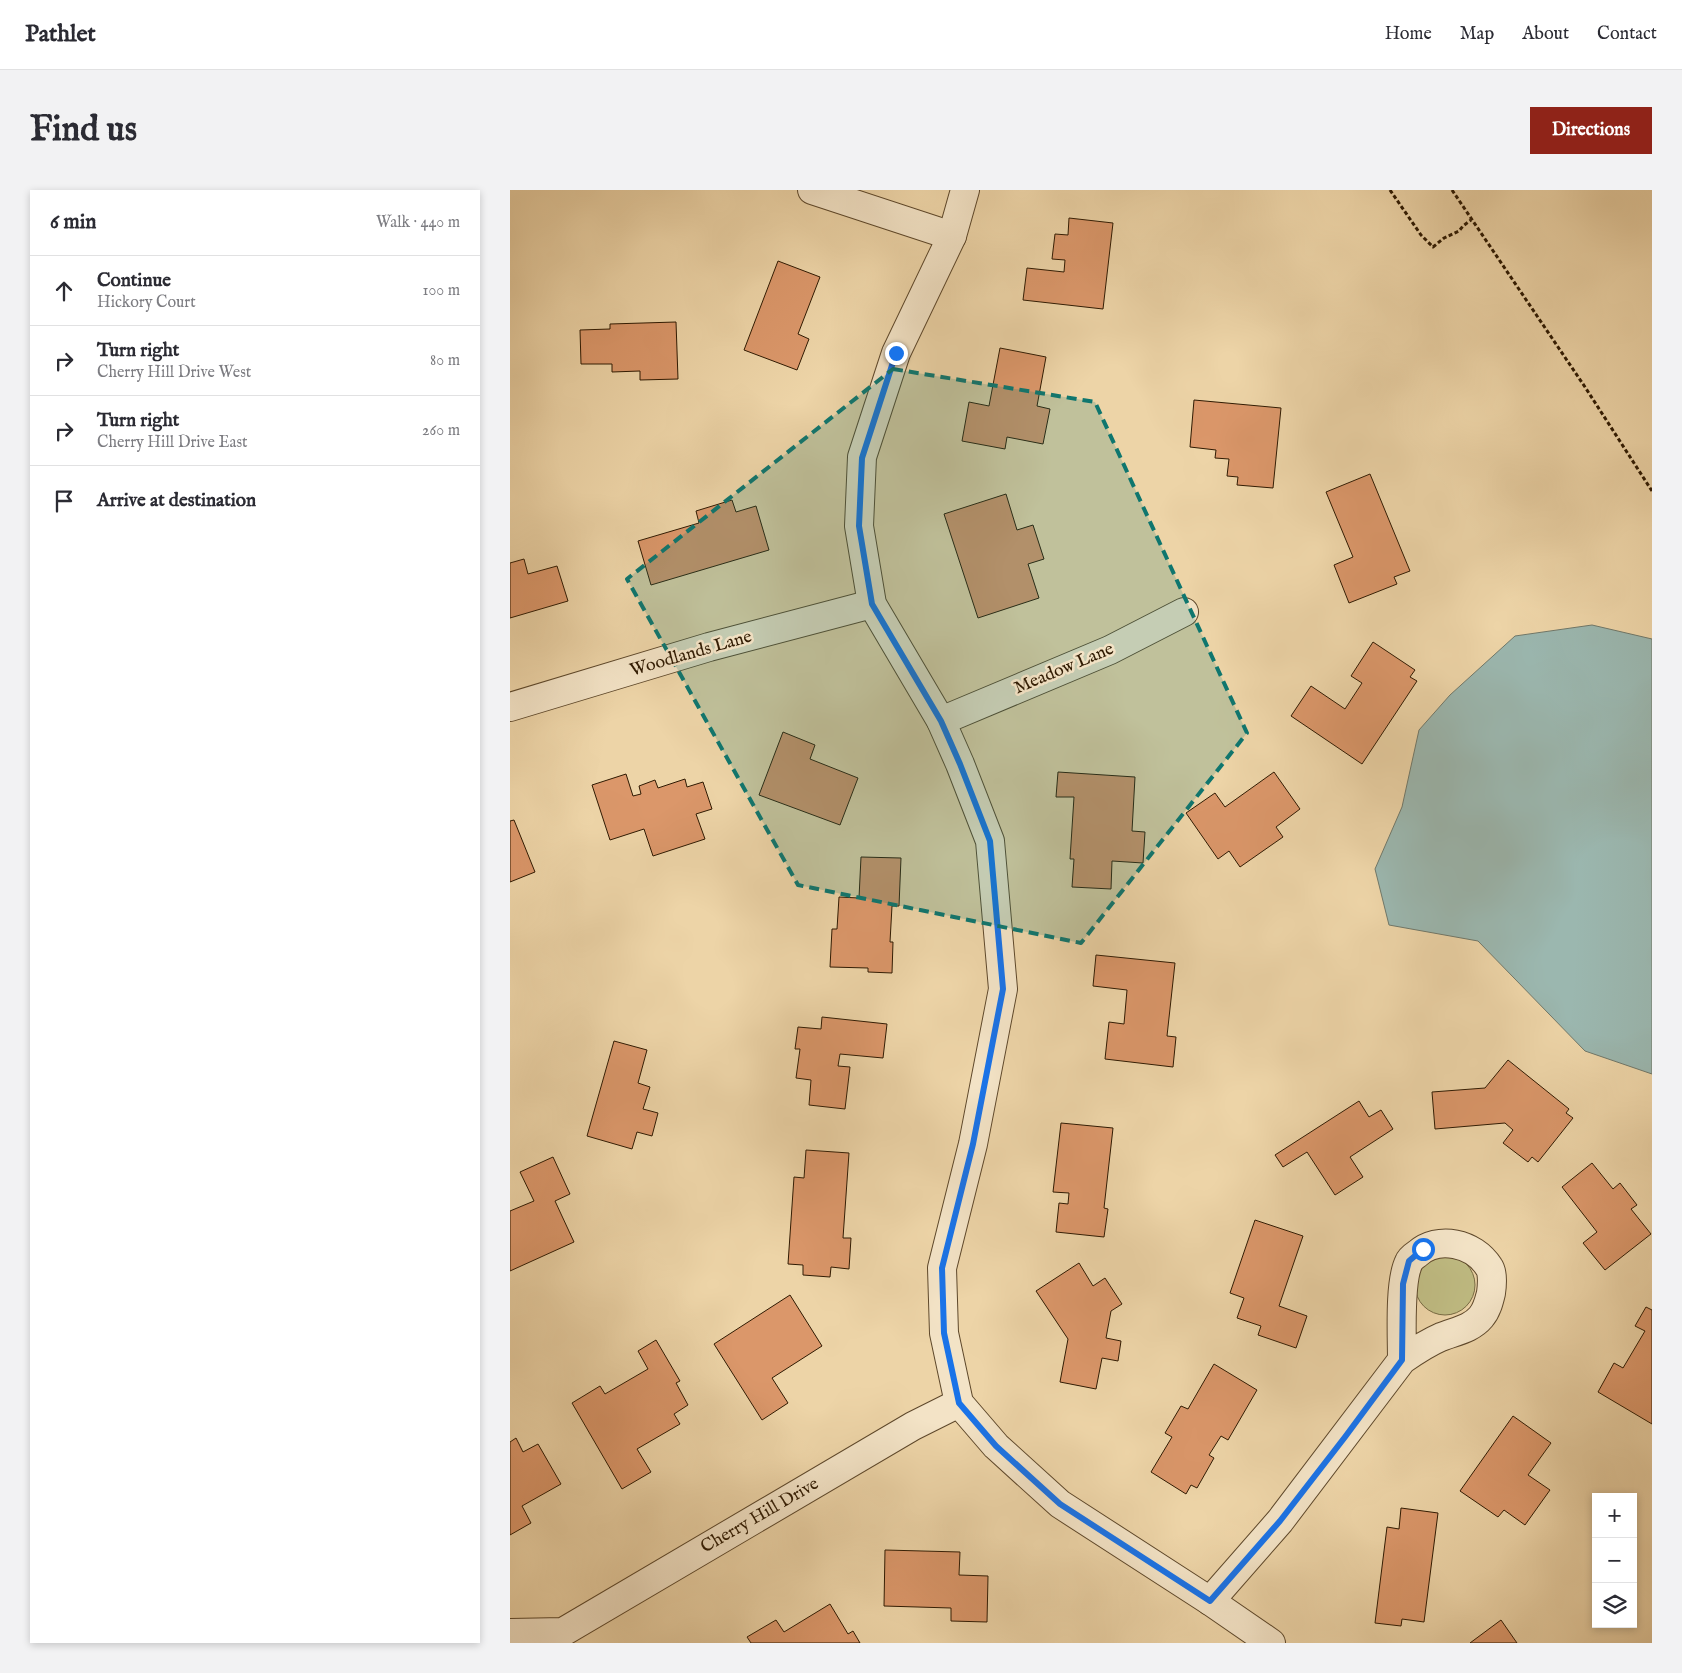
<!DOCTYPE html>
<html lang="en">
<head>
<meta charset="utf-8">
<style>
  :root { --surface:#fff; --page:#f2f2f3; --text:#2b2b33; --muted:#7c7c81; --line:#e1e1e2; --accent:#8f2418 }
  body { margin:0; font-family:"IM FELL English",serif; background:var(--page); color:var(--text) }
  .controls { position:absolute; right:15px; bottom:15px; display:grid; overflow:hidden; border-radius:0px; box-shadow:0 2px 8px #0003 }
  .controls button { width:45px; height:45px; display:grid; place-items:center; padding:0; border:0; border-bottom:1px solid var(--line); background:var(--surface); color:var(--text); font:25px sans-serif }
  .stop { position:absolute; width:15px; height:15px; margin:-11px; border:4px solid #1a73e8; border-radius:50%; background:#fff }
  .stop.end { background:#1a73e8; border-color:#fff; box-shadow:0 1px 5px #0008 }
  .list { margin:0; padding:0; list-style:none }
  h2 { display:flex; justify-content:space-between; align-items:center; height:65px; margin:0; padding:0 20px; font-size:21px }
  h2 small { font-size:16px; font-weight:400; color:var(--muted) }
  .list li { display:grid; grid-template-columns:32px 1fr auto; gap:15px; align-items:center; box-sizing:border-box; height:70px; padding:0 20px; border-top:1px solid var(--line) }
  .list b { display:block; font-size:19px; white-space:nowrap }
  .list p { margin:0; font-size:16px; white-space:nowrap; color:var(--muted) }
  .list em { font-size:16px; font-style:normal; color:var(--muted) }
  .icon { flex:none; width:28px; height:28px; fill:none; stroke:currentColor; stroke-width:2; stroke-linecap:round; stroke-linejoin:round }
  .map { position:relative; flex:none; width:1142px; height:1453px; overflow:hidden; border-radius:0px }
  header { display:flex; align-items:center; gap:30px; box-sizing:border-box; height:70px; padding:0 25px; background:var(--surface); border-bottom:1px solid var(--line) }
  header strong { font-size:24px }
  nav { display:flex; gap:28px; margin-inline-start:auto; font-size:18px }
  .intro { display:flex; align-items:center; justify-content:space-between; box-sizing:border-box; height:120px; padding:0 30px }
  h1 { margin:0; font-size:35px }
  .button { padding:12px 22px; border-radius:0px; background:var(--accent); color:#fff; font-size:18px; font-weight:700 }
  main { display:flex; gap:30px; padding:0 30px }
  aside { flex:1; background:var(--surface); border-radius:0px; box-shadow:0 2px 8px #0003 }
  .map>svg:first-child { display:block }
  .green { fill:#bfbb82; stroke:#776a42 }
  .water { fill:#9bb7af; stroke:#70786a }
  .building { fill:#db976a; stroke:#2f1a02 }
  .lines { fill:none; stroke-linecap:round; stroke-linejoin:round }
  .minor-casing { stroke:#5e482b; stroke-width:30 }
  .path { stroke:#2f1a02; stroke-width:3; stroke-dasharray:4 2.5; stroke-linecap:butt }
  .minor { stroke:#f3e3c6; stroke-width:28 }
  .route { stroke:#1a73e8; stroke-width:6 }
  .marked { fill:#0f766e; fill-opacity:0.2; stroke:#0f766e; stroke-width:4; stroke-dasharray:10 6; stroke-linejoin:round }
  .labels { text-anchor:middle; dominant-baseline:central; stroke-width:5; stroke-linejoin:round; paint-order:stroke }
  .street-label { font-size:18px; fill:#2f1a02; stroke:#f3e3c6 }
</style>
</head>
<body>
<header>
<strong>Pathlet</strong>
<nav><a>Home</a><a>Map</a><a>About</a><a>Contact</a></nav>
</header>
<div class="intro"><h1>Find us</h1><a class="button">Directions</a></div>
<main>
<aside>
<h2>6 min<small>Walk · 440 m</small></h2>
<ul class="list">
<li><svg class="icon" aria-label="ahead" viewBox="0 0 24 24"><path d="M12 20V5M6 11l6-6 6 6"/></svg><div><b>Continue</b><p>Hickory Court</p></div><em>100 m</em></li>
<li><svg class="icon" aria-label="right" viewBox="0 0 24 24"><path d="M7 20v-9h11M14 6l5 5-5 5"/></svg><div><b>Turn right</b><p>Cherry Hill Drive West</p></div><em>80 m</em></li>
<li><svg class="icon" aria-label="right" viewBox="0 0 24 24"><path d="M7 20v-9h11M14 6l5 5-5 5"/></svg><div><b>Turn right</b><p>Cherry Hill Drive East</p></div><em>260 m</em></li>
<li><svg class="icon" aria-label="arrive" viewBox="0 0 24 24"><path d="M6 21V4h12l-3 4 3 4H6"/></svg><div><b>Arrive at destination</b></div></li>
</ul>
</aside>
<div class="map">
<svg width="1142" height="1453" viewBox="0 0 1142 1453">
  <rect width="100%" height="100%" fill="#edd4a7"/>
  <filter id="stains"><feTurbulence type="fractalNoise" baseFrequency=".004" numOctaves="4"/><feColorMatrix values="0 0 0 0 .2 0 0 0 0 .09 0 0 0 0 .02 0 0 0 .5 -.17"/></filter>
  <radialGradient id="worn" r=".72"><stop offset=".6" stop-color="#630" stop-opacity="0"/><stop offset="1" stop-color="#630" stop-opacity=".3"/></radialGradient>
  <circle class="green" cx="935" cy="1095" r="30"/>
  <polygon class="water" points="1082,435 1142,449 1142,884 1075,861 968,751 879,735 865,679 892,617 909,540 940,505 1005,446"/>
  <g class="building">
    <polygon points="559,28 603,33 593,119 513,110 517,78 554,82 555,70 542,69 545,44 558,45"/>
    <polygon points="268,71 310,87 288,144 299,149 287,180 234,160"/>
    <polygon points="166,132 168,189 130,190 130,181 102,182 102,174 71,174 70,140 100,139 100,134"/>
    <polygon points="490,158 536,167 527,216 540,219 533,254 497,247 495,259 452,251 459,212 479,216"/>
    <polygon points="684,210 771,218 763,298 727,295 728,287 717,286 719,269 705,268 706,260 680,257"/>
    <polygon points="860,284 900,381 884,387 887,394 839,413 824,375 843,367 816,302"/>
    <polygon points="496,304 507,340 523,335 534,369 518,374 529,408 468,428 434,324"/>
    <polygon points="222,310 226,322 246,316 259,360 141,395 128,351 189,333 186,321"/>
    <polygon points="14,369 18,384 47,376 58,411 0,428 0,373"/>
    <polygon points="863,452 905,480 900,487 907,491 852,574 781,526 801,496 835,519 852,493 841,486"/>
    <polygon points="273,542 305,555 300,569 348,588 330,635 249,605"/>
    <polygon points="548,582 625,587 622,641 635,642 633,673 602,671 601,699 562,697 564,669 560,669 564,607 546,607"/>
    <polygon points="764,582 790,619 766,637 773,647 730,677 719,661 708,669 676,623 705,603 715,617"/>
    <polygon points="116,584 123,606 131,604 129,596 145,590 148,598 175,589 177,597 193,592 202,619 186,624 195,649 143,666 134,639 100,650 82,595"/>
    <polygon points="4,630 25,682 0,692 0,631"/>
    <polygon points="351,667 391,668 389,716 382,716 380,752 383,752 382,783 358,782 358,778 320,777 322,739 327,739 329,707 349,708"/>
    <polygon points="586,765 665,773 657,846 666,847 663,877 595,869 599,832 614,834 617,800 583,796"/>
    <polygon points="312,827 377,834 373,868 330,864 328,876 340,877 335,919 299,915 301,890 286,888 290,859 285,859 288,837 311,839"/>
    <polygon points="104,851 137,860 128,893 140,897 133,919 148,923 142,946 127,942 122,959 77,946"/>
    <polygon points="998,870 1059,919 1056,923 1063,928 1028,972 1022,967 1018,972 993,953 1003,940 995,933 925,939 922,902 975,898"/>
    <polygon points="849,911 859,927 871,920 883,939 840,967 853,987 825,1005 797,962 773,977 765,965"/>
    <polygon points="551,933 603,938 594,1018 598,1019 594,1047 546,1042 549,1013 558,1014 559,1003 543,1002"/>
    <polygon points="296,960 339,963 333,1048 341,1048 339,1079 321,1077 320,1087 293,1085 293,1075 278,1074 284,987 294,988"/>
    <polygon points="43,967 60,1004 45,1011 64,1052 0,1081 0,1021 24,1011 10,982"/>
    <polygon points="1082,973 1103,999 1110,993 1127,1015 1121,1019 1141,1044 1095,1080 1073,1053 1087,1042 1052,997"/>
    <polygon points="745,1030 793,1046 769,1116 797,1126 786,1158 748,1145 751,1136 727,1128 734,1108 720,1103"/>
    <polygon points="569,1073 583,1096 595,1088 612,1114 601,1121 596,1148 611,1151 608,1171 592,1168 586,1199 550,1192 558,1149 526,1101"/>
    <polygon points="280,1105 312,1156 262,1188 278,1213 252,1230 204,1154"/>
    <polygon points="1136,1117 1142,1120 1142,1234 1088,1202 1104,1173 1113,1178 1135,1141 1125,1136"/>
    <polygon points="146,1150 170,1191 166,1193 178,1215 164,1224 170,1234 127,1259 141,1282 112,1299 62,1213 90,1196 95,1204 138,1179 128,1161"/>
    <polygon points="704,1174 747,1200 718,1250 711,1246 699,1265 704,1268 687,1298 681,1295 676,1304 641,1282 662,1247 655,1243 671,1216 678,1219"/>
    <polygon points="1003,1226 1041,1253 1018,1285 1040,1300 1015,1335 994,1320 988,1327 950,1301"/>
    <polygon points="6,1248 13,1262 28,1254 51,1294 12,1316 21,1333 0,1345 0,1252"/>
    <polygon points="891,1318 928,1323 914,1432 892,1429 891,1436 865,1433 877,1337 889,1339"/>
    <polygon points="375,1360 450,1362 449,1385 478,1386 477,1432 441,1431 441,1418 374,1416"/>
    <polygon points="320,1414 338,1444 343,1441 350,1453 241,1453 237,1447 266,1430 274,1442"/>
    <polygon points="991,1430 1007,1453 960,1453"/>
  </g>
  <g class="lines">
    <g class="minor-casing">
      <g id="minor">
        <polyline points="302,0 442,46"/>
        <polyline points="455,0 442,46 386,163 352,267 349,336 362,414 431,531 450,574 480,651 493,799 463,954 432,1078 434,1143 449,1213 486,1256 550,1314 700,1411 761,1453"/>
        <polyline points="0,517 199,457 362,414"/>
        <polyline points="431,531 600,460 674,422"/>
        <path d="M700,1411L770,1331L892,1170C905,1161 917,1153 931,1147C946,1141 961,1139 971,1127C977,1120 979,1111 981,1103C982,1096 983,1082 979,1077C964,1053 928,1045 907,1064C904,1066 900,1069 899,1072C889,1091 892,1146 892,1170"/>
        <polyline points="0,1443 53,1442 403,1236 449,1213"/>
      </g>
    </g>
    <g class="path">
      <polyline points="880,0 911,45 923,57 934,48 949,41 953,36 961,30"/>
      <polyline points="942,0 1075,197 1142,301"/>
    </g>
    <use href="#minor" class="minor"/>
  </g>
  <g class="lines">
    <polyline class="route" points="386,163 352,268 349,336 362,414 431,531 450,574 480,651 493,799 463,954 432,1078 434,1143 449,1213 486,1256 550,1314 700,1411 770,1331 835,1247 892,1170 893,1094 899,1071 913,1059"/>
  </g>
  <path class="marked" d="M383,179L585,212L737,543L571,753L288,695L117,389Z"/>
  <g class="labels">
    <g class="street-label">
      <text transform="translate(181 464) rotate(-16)">Woodlands Lane</text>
      <text transform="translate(554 479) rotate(-23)">Meadow Lane</text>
      <text transform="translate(250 1326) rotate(-30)">Cherry Hill Drive</text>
    </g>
  </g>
  <rect width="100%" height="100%" filter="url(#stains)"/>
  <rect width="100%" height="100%" fill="url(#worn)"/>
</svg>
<div class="controls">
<button>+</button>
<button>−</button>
<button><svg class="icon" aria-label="layers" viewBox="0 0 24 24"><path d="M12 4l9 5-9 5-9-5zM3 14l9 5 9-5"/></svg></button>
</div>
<div class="stop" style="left:913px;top:1059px"></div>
<div class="stop end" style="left:386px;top:163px"></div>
</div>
</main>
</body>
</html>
